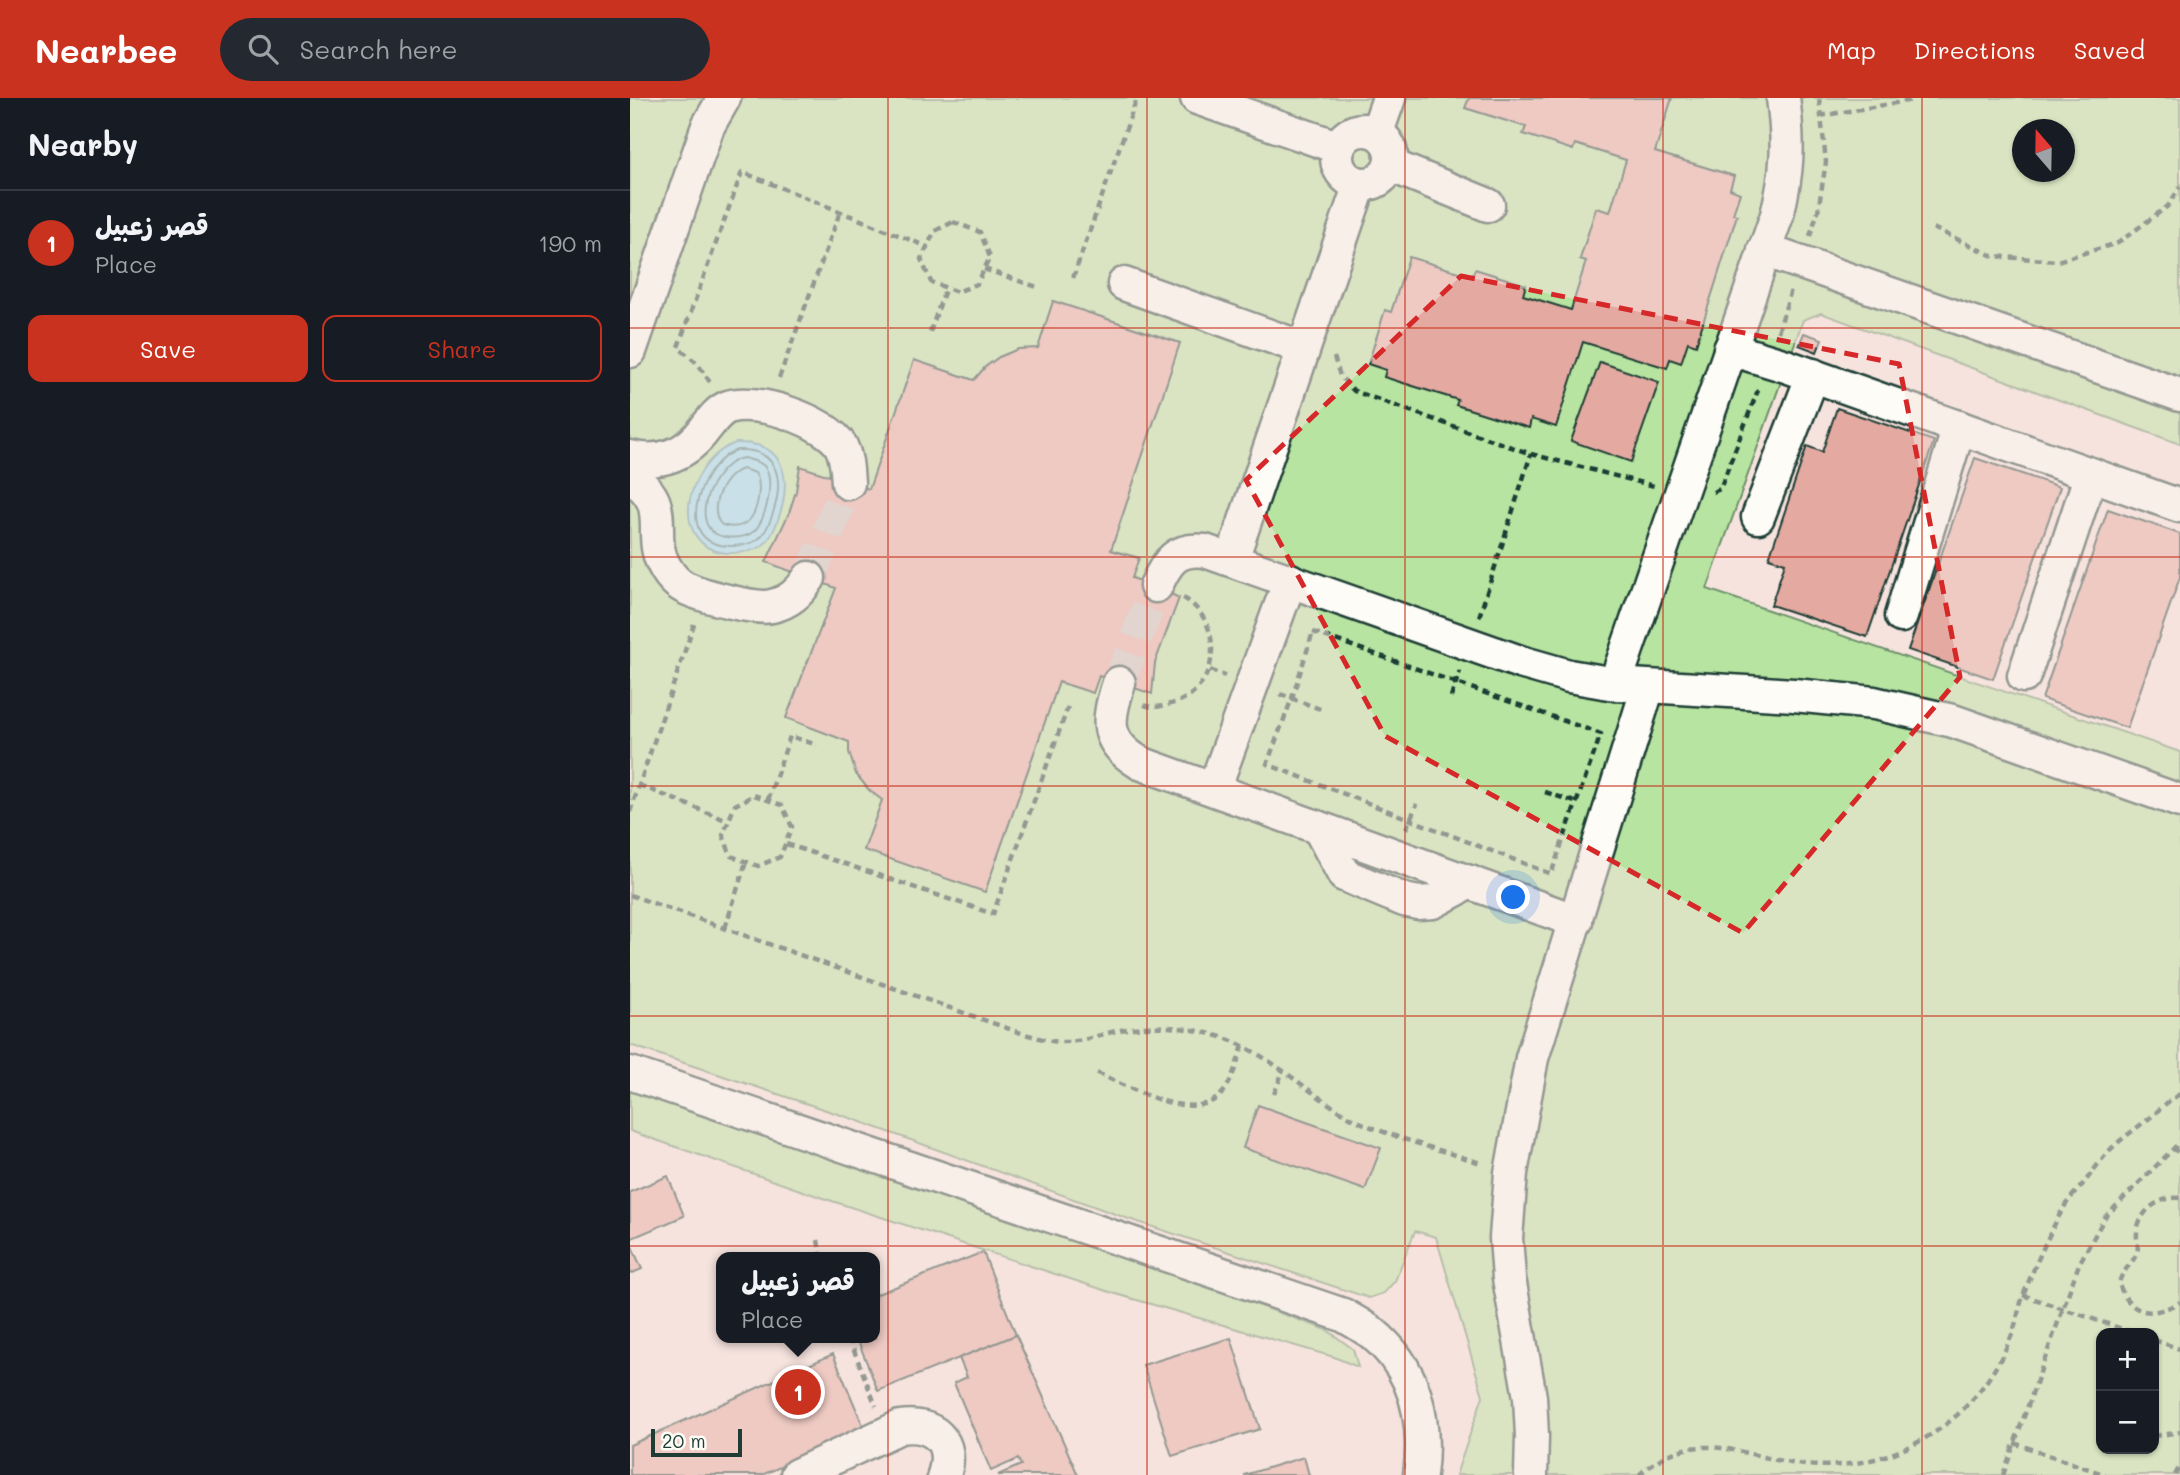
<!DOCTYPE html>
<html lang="en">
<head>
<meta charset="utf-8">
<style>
  :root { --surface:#171b24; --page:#242831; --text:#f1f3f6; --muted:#9ea1a6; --line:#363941; --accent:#c8321e }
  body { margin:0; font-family:Mali,"Playpen Sans Arabic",sans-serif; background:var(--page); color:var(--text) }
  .controls { position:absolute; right:21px; bottom:21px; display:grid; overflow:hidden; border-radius:14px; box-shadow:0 2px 5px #0004 }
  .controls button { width:63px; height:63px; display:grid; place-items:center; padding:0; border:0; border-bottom:2px solid var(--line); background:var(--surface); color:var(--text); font:35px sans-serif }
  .compass { position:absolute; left:1382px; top:21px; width:63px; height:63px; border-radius:50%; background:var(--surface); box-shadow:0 2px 5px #0004; rotate:340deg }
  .scale { position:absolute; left:21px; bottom:18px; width:91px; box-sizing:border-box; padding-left:7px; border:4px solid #1f3d34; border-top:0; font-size:19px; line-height:24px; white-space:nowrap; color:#1f3d34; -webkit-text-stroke:5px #fdfcf7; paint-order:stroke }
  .you { position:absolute; left:884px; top:800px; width:24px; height:24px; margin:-18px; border:5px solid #fff; border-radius:50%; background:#1a73e8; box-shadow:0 0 0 10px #1a73e833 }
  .badge { display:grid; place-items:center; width:46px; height:46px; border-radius:50%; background:var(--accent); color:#fff; font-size:23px; font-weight:700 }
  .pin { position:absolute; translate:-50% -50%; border:4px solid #fff; box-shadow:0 2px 7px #0006 }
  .popup { position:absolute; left:86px; top:1154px; width:164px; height:91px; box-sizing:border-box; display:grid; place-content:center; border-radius:14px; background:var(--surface); filter:drop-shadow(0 2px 5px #0005); font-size:23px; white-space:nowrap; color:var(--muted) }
  .popup b { font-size:26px; color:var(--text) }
  .popup::after { content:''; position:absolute; left:50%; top:100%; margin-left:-14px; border:14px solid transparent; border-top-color:var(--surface) }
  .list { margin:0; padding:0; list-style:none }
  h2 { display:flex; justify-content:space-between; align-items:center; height:91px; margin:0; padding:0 28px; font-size:30px }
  h2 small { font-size:23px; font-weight:400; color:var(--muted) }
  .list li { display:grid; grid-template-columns:46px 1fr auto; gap:21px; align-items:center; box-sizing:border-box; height:105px; padding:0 28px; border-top:2px solid var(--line) }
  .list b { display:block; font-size:26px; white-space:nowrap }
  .list p { margin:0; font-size:23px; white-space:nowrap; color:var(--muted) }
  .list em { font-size:23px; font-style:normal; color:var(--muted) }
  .actions { display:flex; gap:14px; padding:21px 28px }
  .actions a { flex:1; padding:16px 0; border:2px solid var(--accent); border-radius:14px; text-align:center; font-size:24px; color:var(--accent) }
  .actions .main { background:var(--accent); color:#fff }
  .icon { flex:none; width:38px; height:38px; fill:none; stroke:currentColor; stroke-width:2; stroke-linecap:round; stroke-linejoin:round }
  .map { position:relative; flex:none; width:1550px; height:1377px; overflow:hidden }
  header { display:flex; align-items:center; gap:42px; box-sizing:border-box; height:98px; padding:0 35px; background:var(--accent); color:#fff }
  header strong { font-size:33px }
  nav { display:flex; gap:38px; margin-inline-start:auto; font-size:24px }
  .search { width:490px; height:63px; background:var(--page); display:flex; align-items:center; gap:18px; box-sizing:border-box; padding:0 24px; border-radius:38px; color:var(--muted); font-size:26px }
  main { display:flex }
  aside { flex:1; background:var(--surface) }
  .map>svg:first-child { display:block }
  .green { fill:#b8e4a1; stroke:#6c906a; stroke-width:2; fill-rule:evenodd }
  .water { fill:#92dcf3; stroke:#649ca7; stroke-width:2 }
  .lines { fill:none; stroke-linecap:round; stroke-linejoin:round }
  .shore { stroke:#4d7d80; stroke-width:2 }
  .building { fill:#e4aaa2; stroke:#1f3d34; stroke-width:2 }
  .minor-tunnel { stroke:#cbc2bc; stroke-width:32; stroke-dasharray:32 16; stroke-linecap:butt }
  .minor-casing { stroke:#1f3d34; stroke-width:37 }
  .path { stroke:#1f3d34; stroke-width:4.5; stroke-dasharray:7 5; stroke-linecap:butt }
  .minor { stroke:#fdfcf7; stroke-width:32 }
  .marked { fill:none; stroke:#d62828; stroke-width:5; stroke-dasharray:14 9; stroke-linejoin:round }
  .grid { fill:none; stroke:#c8321e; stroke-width:2; stroke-opacity:0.55 }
</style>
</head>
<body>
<header>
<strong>Nearbee</strong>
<div class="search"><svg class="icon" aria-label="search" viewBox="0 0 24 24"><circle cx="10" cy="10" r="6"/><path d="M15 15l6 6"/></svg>Search here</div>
<nav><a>Map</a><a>Directions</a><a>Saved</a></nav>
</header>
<main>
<aside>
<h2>Nearby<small></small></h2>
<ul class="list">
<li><span class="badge">1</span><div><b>قصر زعبيل</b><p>Place</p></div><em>190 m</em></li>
</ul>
<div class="actions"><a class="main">Save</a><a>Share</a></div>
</aside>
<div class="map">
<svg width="1550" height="1377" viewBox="0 0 1550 1377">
  <rect width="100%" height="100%" fill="#f6e3de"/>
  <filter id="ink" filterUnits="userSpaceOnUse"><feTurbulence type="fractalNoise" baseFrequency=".0143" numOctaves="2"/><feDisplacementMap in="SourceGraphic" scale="14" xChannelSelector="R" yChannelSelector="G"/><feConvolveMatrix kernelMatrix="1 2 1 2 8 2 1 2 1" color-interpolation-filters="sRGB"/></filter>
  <g filter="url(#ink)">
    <g class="green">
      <path d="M0,0H1550V346L1191,215L1173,222L1077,491L1550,654V1377H826L853,1298L806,1139L785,1133L765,1183L754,1195L739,1200L496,1120L220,1020L0,947ZM1392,32H1434V74H1392ZM1471,1235H1524V1351H1471Z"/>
      <polygon points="0,993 147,1034 697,1232 723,1251 728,1269 704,1259 486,1196 196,1101 0,1033"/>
    </g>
    <path class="water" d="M106,345C155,343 162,380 149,419C146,428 141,441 133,447C124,454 107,455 97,455C87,454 79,452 72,445C41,416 70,356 106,345Z"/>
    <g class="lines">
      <g class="shore">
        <path d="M107,352C149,350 154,382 143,415C140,424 135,437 127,442C117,448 102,449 90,447C43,437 74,362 107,352Z"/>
        <path d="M114,360C121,362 129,363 134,368C146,381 136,424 123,434C114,441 95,441 86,436C58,421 87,362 114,360Z"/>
        <path d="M113,371L125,375C133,387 128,419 114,426C107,430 99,429 92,427C76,412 94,375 113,371Z"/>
      </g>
    </g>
    <g class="building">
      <polygon points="839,0 1042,0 1025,54 1104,78 1100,91 1110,95 1103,116 1107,117 1066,247 1058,244 1051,265 1040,261 1037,270 953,244 926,329 901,321 899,330 826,307 828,302 754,279 756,272 738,266 755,212 761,214 779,159 842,178 845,171 896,187 893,197 941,212 956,163 950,161 966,110 980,114 996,62 945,46 943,52 893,36 896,29 835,10"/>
      <polygon points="423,203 550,245 481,452 509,460 502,480 526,488 549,500 525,565 522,596 469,578 463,595 429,584 355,794 234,752 252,702 239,692 226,676 219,654 219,644 156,620 206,490 136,464 159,415 166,393 170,368 239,391 284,262 344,282 355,269 369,259 388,251 408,250"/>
      <polygon points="1174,235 1192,241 1187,254 1169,247"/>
      <polygon points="970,264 1029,284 1001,364 941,343"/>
      <polygon points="1207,310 1304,343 1237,539 1141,507 1155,465 1139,460 1177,348 1192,354"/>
      <polygon points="1345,360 1430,389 1363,581 1278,552"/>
      <polygon points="1478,411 1550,436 1550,479 1497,630 1412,601"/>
      <polygon points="628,1007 751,1050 735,1092 613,1050"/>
      <polygon points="38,1078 54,1118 0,1141 0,1094"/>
      <polygon points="0,1144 12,1171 0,1176"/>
      <polygon points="353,1154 386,1237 248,1293 227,1240 245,1240 245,1197"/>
      <polygon points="386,1237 448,1377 368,1377 391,1367 388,1361 361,1373 324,1285 337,1279 329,1260"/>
      <polygon points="601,1240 630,1331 542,1358 513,1267"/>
      <polygon points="203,1256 235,1332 132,1377 0,1377 0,1347"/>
      <polygon points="674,1359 679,1377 614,1377"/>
    </g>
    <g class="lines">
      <g class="minor-tunnel">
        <polyline points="179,480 218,385"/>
        <polyline points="489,585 526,488"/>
      </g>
      <g class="minor-casing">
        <g id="minor">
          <polyline points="567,0 707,49"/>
          <circle cx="734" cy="59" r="27"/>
          <polyline points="747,34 759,0"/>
          <polyline points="760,67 858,107"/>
          <polyline points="1134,152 1550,297"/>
          <polyline points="494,186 673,250"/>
          <polyline points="1100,251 1156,268 1550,408"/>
          <polyline points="0,253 78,28 94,0"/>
          <path d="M0,359C30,367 57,356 75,331C82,322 88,313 98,309C126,299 196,323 211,348C217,360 217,372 218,385"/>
          <path d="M0,379C45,406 15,436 35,469C40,478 48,487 58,491C74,498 126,512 142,508C159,504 169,495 179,480"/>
          <polyline points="1128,419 1183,277"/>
          <polyline points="602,461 730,86"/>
          <path d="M526,488C537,463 546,450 575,453L890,564L939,578L985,586L1164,597L1244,605L1323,623L1550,703"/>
          <polyline points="1271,518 1329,329"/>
          <polyline points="1394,578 1461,376"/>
          <path d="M489,585C477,622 473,643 510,665L946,823"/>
          <path d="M985,586L1147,117C1158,74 1159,44 1153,0"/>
          <polyline points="584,691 660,482"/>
          <polyline points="689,730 714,777 774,802 788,805 803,804 840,784"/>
          <path d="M0,975L713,1217C722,1222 732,1228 741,1234C786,1270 797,1322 790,1377"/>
          <path d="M167,1377L270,1329C303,1324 325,1343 314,1377"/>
          <polyline points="901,1377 902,1338 900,1299 879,1180 876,1140 881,1075 902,960 1018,589"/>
        </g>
      </g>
      <g class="path">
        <polyline points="1190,18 1283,2"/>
        <polygon points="323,124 350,134 360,159 347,186 327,194 301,184 291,161 305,133"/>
        <polyline points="1303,130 1363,158 1427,163 1488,145 1538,108 1550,89"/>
        <polyline points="1180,138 1188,113 1196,64 1189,0"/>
        <polyline points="354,171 410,190"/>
        <polyline points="443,180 507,0"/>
        <polyline points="300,234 316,189"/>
        <polyline points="1148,234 1161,192"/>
        <polyline points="704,259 710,278 724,293 901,356 1024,388"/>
        <polyline points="149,280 210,114"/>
        <polyline points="80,284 67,265 48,249 112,74 298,149"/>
        <polyline points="1083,394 1090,391 1128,292"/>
        <polyline points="849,519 901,356"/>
        <polygon points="683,534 971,636 921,776 637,666 662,600"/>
        <polyline points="580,572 595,578"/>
        <polyline points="650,596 693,612"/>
        <polyline points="821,599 830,573"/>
        <path d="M514,607C522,610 528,609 536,607C590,598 598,525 552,499"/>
        <polyline points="9,687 98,723"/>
        <polyline points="915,694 948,705"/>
        <polygon points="124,697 152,707 162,729 150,759 128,768 101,758 93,737 105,707"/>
        <polyline points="138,702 160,638 187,647"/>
        <polyline points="0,714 64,526"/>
        <polyline points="776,731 787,706"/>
        <polyline points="156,746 363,816 438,609"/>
        <path d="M0,797L388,934C403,938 419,944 434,944C453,944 468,937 486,933C517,926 551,928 581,936C636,950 674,994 722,1020C760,1040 813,1052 853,1066"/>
        <polyline points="95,830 116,764"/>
        <path d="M467,975C500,989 571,1032 597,989C604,976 608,961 613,948"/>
        <polyline points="644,996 653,973"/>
        <polyline points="1543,1049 1550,1057"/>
        <path d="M1550,1100C1529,1098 1508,1114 1507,1135C1506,1144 1510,1150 1506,1157C1500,1169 1491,1173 1489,1186C1501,1219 1523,1219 1550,1204"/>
        <polyline points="188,1142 191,1159"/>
        <polyline points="1393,1197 1504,1235"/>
        <polyline points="219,1240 246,1308"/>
        <polyline points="1524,1242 1550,1251"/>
        <polyline points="1524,1338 1550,1334"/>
        <polyline points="1384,1345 1476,1377"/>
        <path d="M1009,1377C1065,1325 1113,1360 1175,1367C1218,1371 1265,1360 1302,1336C1339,1313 1367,1275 1383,1234C1387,1222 1389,1210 1393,1198C1403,1172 1419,1135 1433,1111C1438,1102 1446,1094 1453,1086C1463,1074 1472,1059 1483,1049C1495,1038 1508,1029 1521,1019C1530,1011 1539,1002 1550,996"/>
        <polyline points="1373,1377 1449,1166 1475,1119 1550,1044"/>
        <polyline points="1545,1377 1550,1368"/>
      </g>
      <use href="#minor" class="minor"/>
    </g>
  </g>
  <path d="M0 0H1550V1377H0ZM831,178L1269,266L1330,579L1113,835L755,638L616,382Z" fill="#f6e3de" fill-opacity=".55" fill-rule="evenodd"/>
  <path class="marked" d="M831,178L1269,266L1330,579L1113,835L755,638L616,382Z"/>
  <path class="grid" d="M258,0V1377M517,0V1377M775,0V1377M1033,0V1377M1292,0V1377M0,230H1550M0,459H1550M0,688H1550M0,918H1550M0,1148H1550"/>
</svg>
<div class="controls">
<button>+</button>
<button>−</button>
</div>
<svg class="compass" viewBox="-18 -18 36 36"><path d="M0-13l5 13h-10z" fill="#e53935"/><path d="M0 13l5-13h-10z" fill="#9ea1a6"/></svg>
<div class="scale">20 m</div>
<div class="you"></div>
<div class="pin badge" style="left:168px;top:1294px">1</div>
<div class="popup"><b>قصر زعبيل</b>Place</div>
</div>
</main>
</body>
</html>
